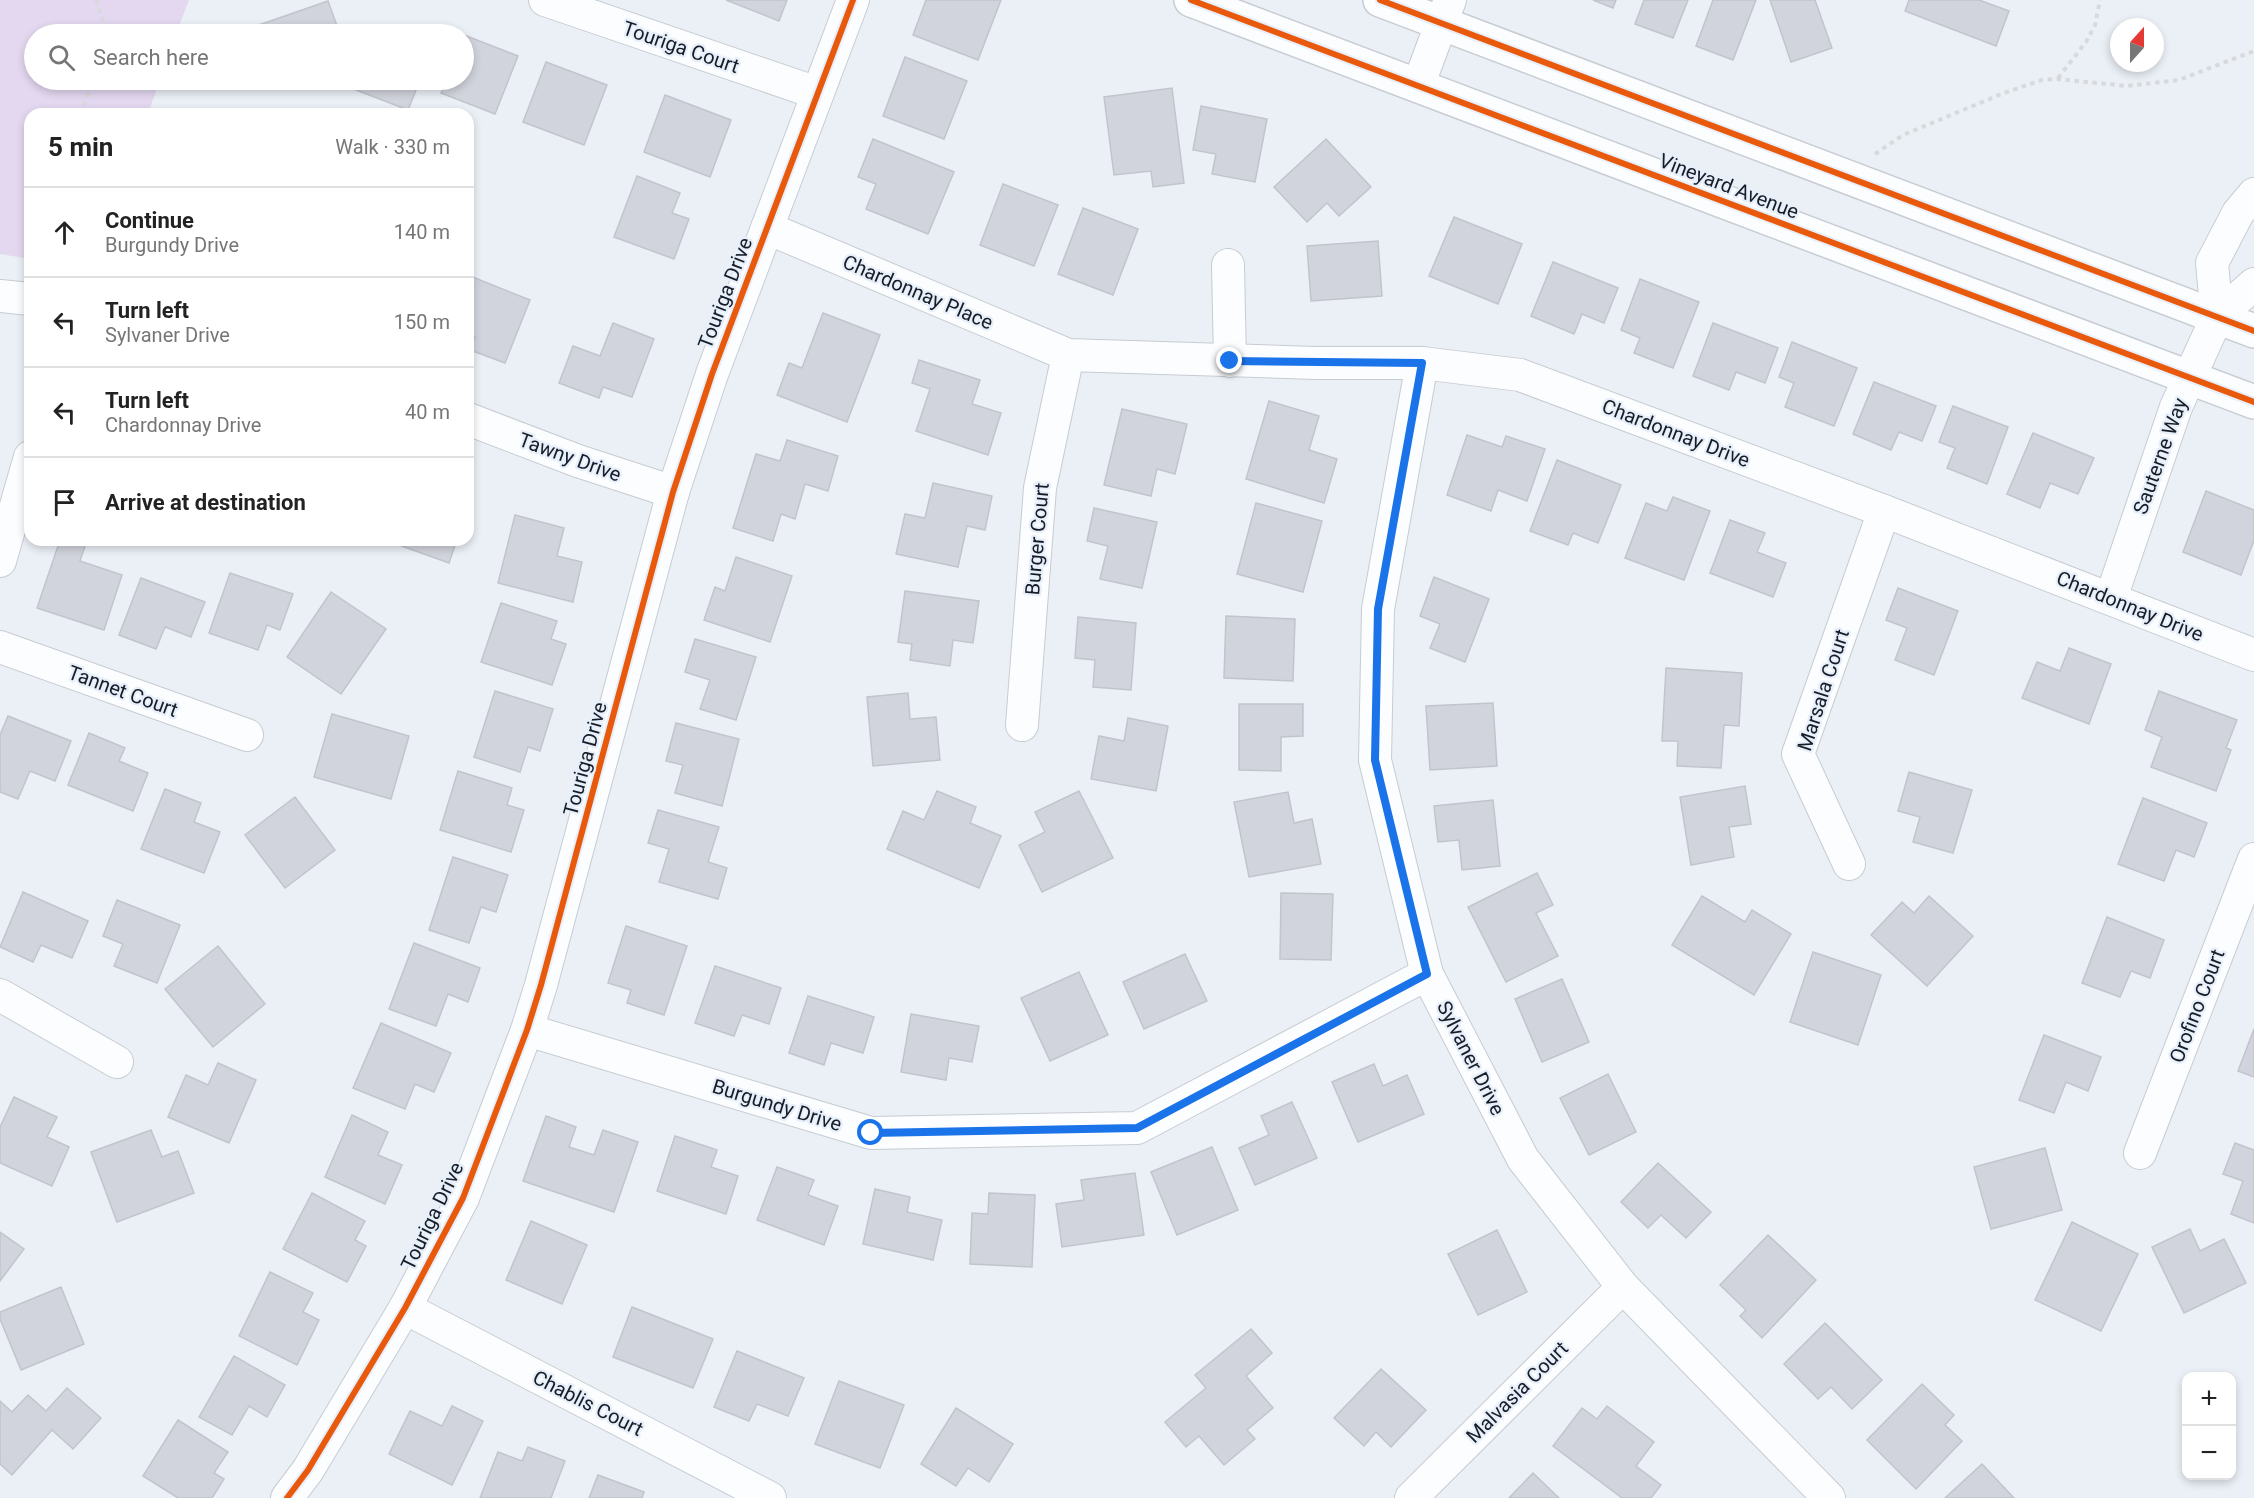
<!DOCTYPE html>
<html lang="en">
<head>
<meta charset="utf-8">
<style>
  :root { --surface:#fff; --page:#f2f2f2; --text:#222; --muted:#767676; --line:#e0e0e0 }
  body { margin:0; font-family:Roboto,sans-serif; background:var(--page); color:var(--text) }
  .controls { position:absolute; right:18px; bottom:18px; display:grid; overflow:hidden; border-radius:12px; box-shadow:0 3px 9px #0003 }
  .controls button { width:54px; height:54px; display:grid; place-items:center; padding:0; border:0; border-bottom:2px solid var(--line); background:var(--surface); color:var(--text); font:30px sans-serif }
  .compass { position:absolute; left:2110px; top:18px; width:54px; height:54px; border-radius:50%; background:var(--surface); box-shadow:0 3px 9px #0003; rotate:21deg }
  .stop { position:absolute; width:18px; height:18px; margin:-14px; border:4px solid #1a73e8; border-radius:50%; background:#fff }
  .stop.end { background:#1a73e8; border-color:#fff; box-shadow:0 2px 6px #0008 }
  .list { margin:0; padding:0; list-style:none }
  h2 { display:flex; justify-content:space-between; align-items:center; height:78px; margin:0; padding:0 24px; font-size:26px }
  h2 small { font-size:20px; font-weight:400; color:var(--muted) }
  .list li { display:grid; grid-template-columns:39px 1fr auto; gap:18px; align-items:center; box-sizing:border-box; height:90px; padding:0 24px; border-top:2px solid var(--line) }
  .list b { display:block; font-size:22px; white-space:nowrap }
  .list p { margin:0; font-size:20px; white-space:nowrap; color:var(--muted) }
  .list em { font-size:20px; font-style:normal; color:var(--muted) }
  .icon { flex:none; width:33px; height:33px; fill:none; stroke:currentColor; stroke-width:2; stroke-linecap:round; stroke-linejoin:round }
  .map { position:relative; flex:none; width:2254px; height:1498px; overflow:hidden }
  .search { position:absolute; background:var(--surface); box-shadow:0 3px 9px #0003; left:24px; top:24px; width:450px; height:66px; display:flex; align-items:center; gap:15px; box-sizing:border-box; padding:0 21px; border-radius:33px; color:var(--muted); font-size:22px }
  .panel { position:absolute; background:var(--surface); box-shadow:0 3px 9px #0003; left:24px; top:108px; width:450px; height:438px; border-radius:18px }
  .map>svg:first-child { display:block }
  .green { fill:#e4d8f0 }
  .building { fill:#d2d4dd; stroke:#c2c4cd; stroke-width:1.5 }
  .lines { fill:none; stroke-linecap:round; stroke-linejoin:round }
  .street-casing { stroke:#c6ccd3; stroke-width:34 }
  .secondary-casing { stroke:#c6ccd3; stroke-width:36 }
  .path { stroke:#d7d9dc; stroke-width:4; stroke-dasharray:4.5 4.5; stroke-linecap:butt }
  .street { stroke:#fcfdfe; stroke-width:32 }
  .secondary { stroke:#fcfdfe; stroke-width:33 }
  .cycleway-casing { stroke:#e7effa; stroke-width:10 }
  .cycleway { stroke:#e8590c; stroke-width:6 }
  .route { stroke:#1a73e8; stroke-width:8 }
  .labels { text-anchor:middle; dominant-baseline:central; stroke-width:4.5; stroke-linejoin:round; paint-order:stroke }
  .street-label { font-size:20px; fill:#171d27; stroke:#e7effa }
</style>
</head>
<body>
<div class="map">
<svg width="2254" height="1498" viewBox="0 0 2254 1498">
  <rect width="100%" height="100%" fill="#ebf0f6"/>
  <polygon class="green" points="0,0 189,0 176,34 34,34 34,80 160,80 148,114 30,114 30,259 0,254"/>
  <g class="building">
    <polygon points="726,0 787,0 779,21"/>
    <polygon points="926,0 1001,0 978,60 913,35"/>
    <polygon points="1593,0 1616,0 1613,8"/>
    <polygon points="1644,0 1688,0 1673,38 1635,24"/>
    <polygon points="1713,0 1756,0 1733,60 1696,46"/>
    <polygon points="1770,0 1815,0 1832,48 1791,62"/>
    <polygon points="1909,0 1979,0 2009,11 1996,46 1905,11"/>
    <polygon points="328,1 340,34 260,34 256,26"/>
    <polygon points="464,35 518,56 495,114 441,93 447,80 464,80"/>
    <polygon points="905,57 967,81 944,139 883,116"/>
    <polygon points="546,62 607,85 584,145 523,122"/>
    <polygon points="354,80 420,80 408,110 351,88"/>
    <polygon points="1172,88 1184,183 1153,187 1151,171 1114,175 1104,97"/>
    <polygon points="665,95 731,120 710,177 644,152"/>
    <polygon points="1201,106 1267,119 1255,182 1212,174 1216,154 1193,150"/>
    <polygon points="873,139 954,172 928,234 866,209 876,184 858,177"/>
    <polygon points="1326,139 1371,187 1339,216 1327,203 1307,222 1274,187"/>
    <polygon points="637,176 680,193 672,213 689,219 674,259 614,237"/>
    <polygon points="1003,184 1058,205 1034,266 980,245"/>
    <polygon points="1083,208 1138,229 1113,295 1058,274"/>
    <polygon points="1454,217 1522,244 1498,304 1429,276"/>
    <polygon points="1378,241 1382,296 1311,301 1307,246"/>
    <polygon points="1553,262 1618,288 1604,323 1582,314 1574,334 1531,316"/>
    <polygon points="470,276 530,300 505,363 470,350 475,337 468,335 468,281"/>
    <polygon points="1640,279 1699,302 1673,368 1634,353 1640,338 1621,330"/>
    <polygon points="823,313 880,335 847,422 777,395 789,363 802,368"/>
    <polygon points="613,323 654,339 632,397 603,387 599,398 559,383 573,346 600,356"/>
    <polygon points="1713,323 1778,348 1765,383 1736,372 1729,390 1693,376"/>
    <polygon points="1792,342 1857,368 1834,426 1785,407 1794,383 1779,377"/>
    <polygon points="919,360 980,380 972,404 1001,413 988,455 916,431 930,389 912,383"/>
    <polygon points="1874,382 1936,406 1922,441 1899,432 1891,450 1853,434"/>
    <polygon points="1269,401 1319,416 1309,450 1337,459 1324,503 1246,479"/>
    <polygon points="1953,406 2008,427 1987,484 1947,468 1955,448 1939,442"/>
    <polygon points="1122,409 1187,424 1175,474 1157,469 1151,496 1104,485"/>
    <polygon points="2033,433 2094,458 2078,494 2050,483 2040,508 2007,494"/>
    <polygon points="1467,435 1502,447 1506,436 1545,449 1527,501 1498,490 1491,511 1447,495"/>
    <polygon points="787,440 838,456 828,491 805,484 795,519 781,514 773,541 733,528 756,454 780,461"/>
    <polygon points="1557,460 1621,485 1598,543 1573,533 1568,545 1530,531"/>
    <polygon points="933,483 992,496 985,530 967,526 958,567 896,554 905,514 925,518"/>
    <polygon points="2206,491 2254,510 2254,540 2241,575 2183,552"/>
    <polygon points="1673,497 1710,511 1684,580 1625,558 1646,503 1667,511"/>
    <polygon points="1256,503 1322,521 1303,592 1237,574"/>
    <polygon points="1094,508 1157,522 1142,588 1100,579 1108,546 1087,541"/>
    <polygon points="515,515 564,528 557,556 582,562 573,602 498,583"/>
    <polygon points="1730,520 1765,533 1757,552 1786,563 1773,597 1710,573"/>
    <polygon points="60,540 87,540 80,561 122,575 104,630 37,608"/>
    <polygon points="385,540 457,540 449,563"/>
    <polygon points="736,557 792,576 770,642 704,620 715,587 725,591"/>
    <polygon points="230,573 293,594 280,630 267,625 258,650 209,633"/>
    <polygon points="1434,577 1489,599 1465,662 1430,648 1440,624 1420,616"/>
    <polygon points="141,578 205,602 191,637 165,627 156,649 119,635"/>
    <polygon points="1898,588 1958,611 1934,675 1895,660 1907,628 1886,620"/>
    <polygon points="905,591 979,601 973,643 953,640 950,666 910,660 912,644 898,642"/>
    <polygon points="331,592 386,629 341,694 287,657"/>
    <polygon points="501,603 557,621 551,639 566,644 552,685 481,662"/>
    <polygon points="1226,616 1295,619 1293,681 1224,678"/>
    <polygon points="1078,617 1136,623 1131,690 1093,687 1095,660 1075,658"/>
    <polygon points="695,639 756,657 736,720 700,709 710,680 685,672"/>
    <polygon points="2069,648 2111,664 2089,724 2022,698 2037,662 2060,671"/>
    <polygon points="1666,668 1742,673 1739,726 1724,725 1721,768 1677,766 1678,741 1662,741"/>
    <polygon points="495,691 553,709 540,751 528,747 520,772 474,757"/>
    <polygon points="2159,691 2237,720 2226,748 2231,750 2216,791 2151,767 2162,737 2145,730"/>
    <polygon points="908,693 910,719 936,717 940,760 873,766 867,697"/>
    <polygon points="1493,703 1497,766 1430,770 1426,706"/>
    <polygon points="1239,704 1303,704 1303,736 1281,737 1281,771 1239,770"/>
    <polygon points="332,714 409,736 391,799 314,777"/>
    <polygon points="8,716 71,741 55,781 30,771 18,799 0,792 0,735"/>
    <polygon points="1128,718 1168,726 1156,791 1091,779 1099,736 1124,741"/>
    <polygon points="676,723 739,739 722,806 675,793 683,765 666,761"/>
    <polygon points="89,733 125,748 119,761 148,773 133,811 68,785"/>
    <polygon points="458,771 512,788 507,805 524,810 511,852 440,830"/>
    <polygon points="1909,772 1972,790 1953,853 1913,842 1920,817 1898,811"/>
    <polygon points="1745,786 1751,824 1729,827 1734,857 1691,865 1680,797"/>
    <polygon points="165,789 201,803 194,822 220,832 204,873 141,849"/>
    <polygon points="937,791 976,807 970,823 1001,836 979,888 887,849 903,811 924,820"/>
    <polygon points="1079,791 1113,858 1042,892 1019,845 1045,832 1035,812"/>
    <polygon points="1288,792 1294,823 1312,819 1321,864 1249,877 1234,802"/>
    <polygon points="295,797 335,850 285,888 245,835"/>
    <polygon points="2143,798 2207,823 2194,857 2176,850 2164,881 2118,864"/>
    <polygon points="1493,800 1500,866 1462,870 1459,840 1438,842 1434,806"/>
    <polygon points="658,810 719,827 708,862 727,868 718,899 659,882 669,849 648,843"/>
    <polygon points="453,857 508,875 496,912 481,907 469,943 429,930"/>
    <polygon points="1537,873 1553,905 1536,913 1558,956 1506,982 1468,907"/>
    <polygon points="23,892 88,921 72,958 41,945 33,962 0,947"/>
    <polygon points="1281,893 1333,894 1331,960 1280,959"/>
    <polygon points="1702,896 1745,922 1752,910 1791,934 1754,995 1672,945"/>
    <polygon points="1929,896 1973,936 1927,986 1871,935 1902,902 1914,913"/>
    <polygon points="117,900 180,925 157,983 114,966 123,944 103,936"/>
    <polygon points="2107,917 2164,940 2150,978 2131,971 2120,997 2082,983"/>
    <polygon points="626,926 687,946 664,1015 627,1003 631,990 608,983"/>
    <polygon points="414,943 480,968 468,1002 448,994 436,1026 389,1009"/>
    <polygon points="218,946 265,1004 213,1047 165,989"/>
    <polygon points="1813,952 1881,975 1858,1045 1790,1022"/>
    <polygon points="1185,954 1207,1001 1144,1029 1123,982"/>
    <polygon points="715,966 781,988 769,1024 742,1015 734,1036 695,1023"/>
    <polygon points="1079,972 1108,1035 1050,1061 1021,998"/>
    <polygon points="1562,979 1589,1042 1542,1062 1515,999"/>
    <polygon points="808,996 874,1017 863,1053 831,1043 824,1065 789,1053"/>
    <polygon points="911,1014 979,1026 972,1062 949,1058 946,1080 901,1072"/>
    <polygon points="381,1023 451,1053 434,1092 415,1084 405,1109 353,1088"/>
    <polygon points="2254,1029 2254,1077 2238,1071"/>
    <polygon points="2044,1035 2101,1057 2088,1091 2066,1082 2054,1113 2019,1100"/>
    <polygon points="218,1063 256,1080 229,1143 168,1117 186,1075 208,1085"/>
    <polygon points="1374,1064 1383,1086 1407,1075 1424,1114 1358,1142 1332,1082"/>
    <polygon points="1608,1074 1636,1132 1589,1155 1560,1098"/>
    <polygon points="14,1097 57,1117 47,1137 69,1147 52,1186 0,1163 0,1127"/>
    <polygon points="1292,1102 1317,1158 1255,1185 1239,1148 1269,1135 1261,1116"/>
    <polygon points="352,1115 388,1132 378,1155 402,1165 385,1204 325,1177"/>
    <polygon points="546,1116 576,1127 569,1147 594,1155 603,1130 638,1142 614,1212 523,1181"/>
    <polygon points="151,1130 162,1157 178,1151 194,1193 117,1222 91,1152"/>
    <polygon points="675,1136 717,1150 711,1167 738,1176 726,1214 657,1191"/>
    <polygon points="2235,1143 2254,1150 2254,1223 2231,1214 2243,1181 2223,1174"/>
    <polygon points="1212,1147 1238,1210 1177,1235 1151,1172"/>
    <polygon points="2045,1148 2062,1210 1991,1229 1974,1167"/>
    <polygon points="1658,1163 1711,1212 1686,1238 1661,1215 1648,1228 1621,1202"/>
    <polygon points="777,1167 814,1180 808,1195 838,1206 824,1245 757,1220"/>
    <polygon points="1135,1173 1144,1235 1062,1247 1056,1204 1084,1200 1081,1180"/>
    <polygon points="875,1189 910,1197 907,1212 942,1220 933,1260 863,1244"/>
    <polygon points="312,1193 365,1221 355,1240 366,1246 347,1282 283,1249"/>
    <polygon points="989,1193 1035,1195 1032,1267 970,1264 972,1213 988,1214"/>
    <polygon points="531,1221 587,1245 562,1304 506,1280"/>
    <polygon points="2072,1222 2138,1254 2101,1331 2035,1300"/>
    <polygon points="2190,1229 2200,1251 2224,1239 2246,1283 2184,1313 2152,1247"/>
    <polygon points="1497,1230 1527,1292 1478,1315 1448,1254"/>
    <polygon points="0,1232 24,1249 0,1281"/>
    <polygon points="1768,1235 1816,1280 1762,1338 1740,1316 1746,1310 1720,1285"/>
    <polygon points="270,1272 313,1293 303,1312 319,1320 297,1365 239,1336"/>
    <polygon points="61,1287 84,1344 21,1370 0,1319 0,1312"/>
    <polygon points="632,1307 713,1339 693,1388 613,1357"/>
    <polygon points="1825,1323 1882,1380 1852,1409 1831,1387 1818,1399 1784,1364"/>
    <polygon points="1251,1329 1272,1353 1246,1376 1273,1408 1247,1430 1255,1439 1224,1465 1199,1436 1186,1447 1165,1422 1206,1388 1195,1375"/>
    <polygon points="737,1351 804,1378 788,1416 757,1404 749,1421 714,1407"/>
    <polygon points="234,1356 285,1385 267,1417 249,1406 232,1435 199,1417"/>
    <polygon points="1381,1369 1426,1410 1391,1447 1376,1432 1364,1446 1334,1418"/>
    <polygon points="839,1381 904,1405 880,1468 815,1444"/>
    <polygon points="1922,1384 1954,1415 1945,1425 1962,1441 1916,1489 1867,1440"/>
    <polygon points="67,1388 101,1418 73,1449 52,1430 12,1475 0,1464 0,1401 12,1412 28,1395 46,1411"/>
    <polygon points="452,1406 483,1421 452,1485 389,1454 410,1411 442,1426"/>
    <polygon points="1607,1406 1654,1442 1636,1466 1661,1485 1651,1498 1622,1498 1553,1446 1582,1408 1597,1419"/>
    <polygon points="956,1408 1013,1444 989,1482 968,1468 956,1486 921,1464"/>
    <polygon points="178,1420 228,1452 214,1473 224,1479 212,1498 178,1498 143,1476"/>
    <polygon points="528,1447 565,1461 551,1498 480,1498 498,1452 522,1461"/>
    <polygon points="1982,1464 2014,1498 1945,1498"/>
    <polygon points="1533,1473 1559,1498 1509,1498"/>
    <polygon points="598,1475 644,1492 642,1498 589,1498"/>
  </g>
  <g class="lines">
    <g class="street-casing">
      <g id="street">
        <polyline points="545,0 817,93"/>
        <polyline points="1418,86 1450,0"/>
        <polyline points="767,228 1068,355 1315,363 1422,363 1520,375 1884,511 2254,655"/>
        <polyline points="1228,265 1230,361"/>
        <polyline points="0,296 30,299"/>
        <polyline points="2217,317 2212,263 2238,213 2254,194"/>
        <polyline points="1422,363 1378,609 1375,760 1427,974 1523,1159 1623,1287 1829,1498"/>
        <polyline points="468,419 578,461 673,492"/>
        <polyline points="0,561 30,457"/>
        <polyline points="2111,598 2176,407 2217,317 2254,284"/>
        <polyline points="0,647 247,735"/>
        <polyline points="1022,725 1040,488 1068,355"/>
        <polyline points="1849,864 1798,754 1884,511"/>
        <polyline points="0,995 117,1062"/>
        <polyline points="527,1030 871,1133 1137,1128 1427,974"/>
        <polyline points="2140,1153 2254,859"/>
        <polyline points="405,1308 770,1498"/>
        <polyline points="287,1498 308,1470 405,1308 463,1198 527,1030 541,985 673,492 712,374 853,0"/>
        <polyline points="1411,1498 1623,1287"/>
      </g>
    </g>
    <g class="secondary-casing">
      <g id="secondary">
        <polyline points="1191,0 2254,402"/>
        <polyline points="1380,0 2254,331"/>
      </g>
    </g>
    <g class="path">
      <polyline points="96,0 104,24 103,34"/>
      <polyline points="2058,78 2086,42 2095,25 2100,0"/>
      <polyline points="81,114 92,80"/>
      <polyline points="1875,154 1903,135 2004,93 2042,80 2057,79 2127,86 2179,80 2254,51"/>
    </g>
    <use href="#street" class="street"/>
    <use href="#secondary" class="secondary"/>
    <g class="cycleway-casing">
      <g id="cycleway">
        <polyline points="1191,0 2254,402"/>
        <polyline points="1380,0 2254,331"/>
        <polyline points="287,1498 308,1470 405,1308 463,1198 527,1030 541,985 673,492 712,374 853,0"/>
      </g>
    </g>
    <use href="#cycleway" class="cycleway"/>
  </g>
  <g class="lines">
    <polyline class="route" points="871,1133 1137,1128 1427,974 1375,760 1378,609 1422,363 1230,361"/>
  </g>
  <g class="labels">
    <g class="street-label">
      <text transform="translate(681 47) rotate(19)">Touriga Court</text>
      <text transform="translate(1729 186) rotate(21)">Vineyard Avenue</text>
      <text transform="translate(918 292) rotate(23)">Chardonnay Place</text>
      <text transform="translate(725 293) rotate(-69)">Touriga Drive</text>
      <text transform="translate(1676 433) rotate(21)">Chardonnay Drive</text>
      <text transform="translate(2160 456) rotate(-70)">Sauterne Way</text>
      <text transform="translate(570 457) rotate(20)">Tawny Drive</text>
      <text transform="translate(1037 539) rotate(-85)">Burger Court</text>
      <text transform="translate(2130 606) rotate(22)">Chardonnay Drive</text>
      <text transform="translate(1823 690) rotate(-72)">Marsala Court</text>
      <text transform="translate(123 691) rotate(20)">Tannet Court</text>
      <text transform="translate(585 759) rotate(-75)">Touriga Drive</text>
      <text transform="translate(2197 1006) rotate(-69)">Orofino Court</text>
      <text transform="translate(1471 1058) rotate(63)">Sylvaner Drive</text>
      <text transform="translate(777 1105) rotate(17)">Burgundy Drive</text>
      <text transform="translate(432 1216) rotate(-64)">Touriga Drive</text>
      <text transform="translate(1517 1392) rotate(-45)">Malvasia Court</text>
      <text transform="translate(588 1403) rotate(27)">Chablis Court</text>
    </g>
  </g>
</svg>
<div class="controls">
<button>+</button>
<button>−</button>
</div>
<svg class="compass" viewBox="-18 -18 36 36"><path d="M0-13l5 13h-10z" fill="#e53935"/><path d="M0 13l5-13h-10z" fill="#767676"/></svg>
<div class="stop" style="left:871px;top:1133px"></div>
<div class="stop end" style="left:1230px;top:361px"></div>
<div class="search"><svg class="icon" aria-label="search" viewBox="0 0 24 24"><circle cx="10" cy="10" r="6"/><path d="M15 15l6 6"/></svg>Search here</div>
<section class="panel">
<h2>5 min<small>Walk · 330 m</small></h2>
<ul class="list">
<li><svg class="icon" aria-label="ahead" viewBox="0 0 24 24"><path d="M12 20V5M6 11l6-6 6 6"/></svg><div><b>Continue</b><p>Burgundy Drive</p></div><em>140 m</em></li>
<li><svg class="icon" aria-label="left" viewBox="0 0 24 24"><path d="M17 20v-9H6M10 6l-5 5 5 5"/></svg><div><b>Turn left</b><p>Sylvaner Drive</p></div><em>150 m</em></li>
<li><svg class="icon" aria-label="left" viewBox="0 0 24 24"><path d="M17 20v-9H6M10 6l-5 5 5 5"/></svg><div><b>Turn left</b><p>Chardonnay Drive</p></div><em>40 m</em></li>
<li><svg class="icon" aria-label="arrive" viewBox="0 0 24 24"><path d="M6 21V4h12l-3 4 3 4H6"/></svg><div><b>Arrive at destination</b></div></li>
</ul>
</section>
</div>
</body>
</html>
